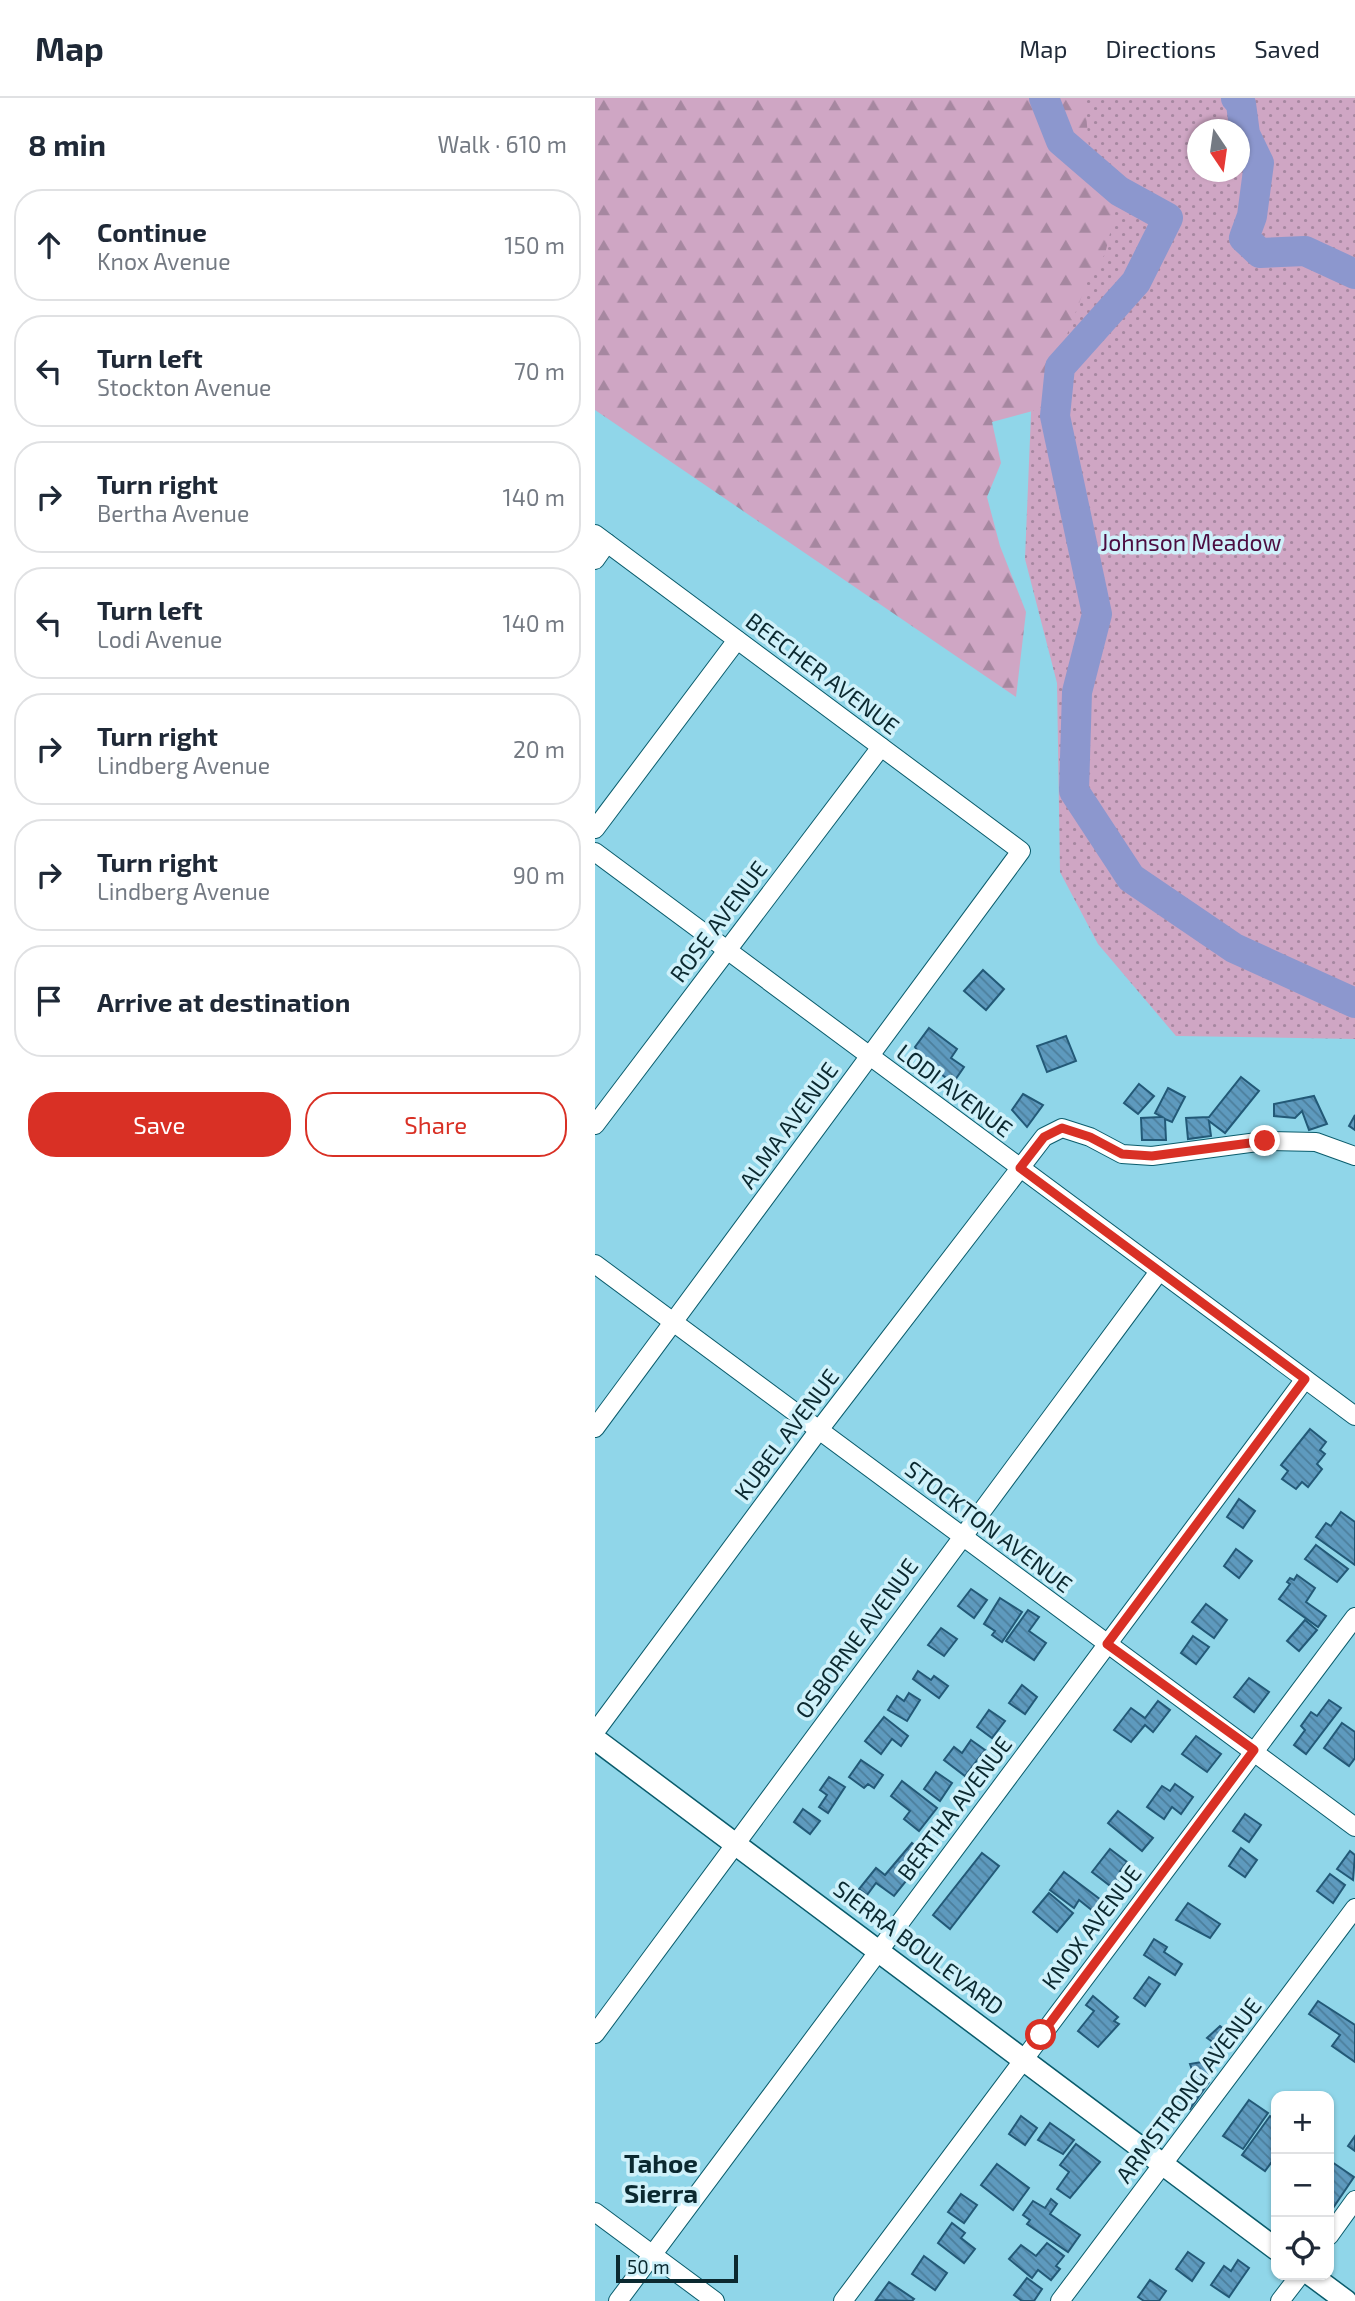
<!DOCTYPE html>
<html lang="en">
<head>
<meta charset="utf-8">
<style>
  :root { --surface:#fff; --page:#f2f2f3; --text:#1f2937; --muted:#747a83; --line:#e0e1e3; --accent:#d93025 }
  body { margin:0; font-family:"Exo 2",sans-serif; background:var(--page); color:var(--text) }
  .controls { position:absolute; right:21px; bottom:21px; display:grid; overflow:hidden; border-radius:14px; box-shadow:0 2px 5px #0004 }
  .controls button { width:63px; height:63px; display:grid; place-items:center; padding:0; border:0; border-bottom:2px solid var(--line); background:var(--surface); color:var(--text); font:35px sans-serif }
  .compass { position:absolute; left:592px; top:21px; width:63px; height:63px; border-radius:50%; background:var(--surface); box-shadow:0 2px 5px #0004; rotate:167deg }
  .scale { position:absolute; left:21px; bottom:18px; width:122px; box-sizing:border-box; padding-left:7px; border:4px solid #0b2930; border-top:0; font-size:19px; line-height:24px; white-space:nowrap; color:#0b2930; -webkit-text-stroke:5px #cff1fa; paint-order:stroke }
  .stop { position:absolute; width:21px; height:21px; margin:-16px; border:5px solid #d93025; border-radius:50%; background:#fff }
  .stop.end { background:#d93025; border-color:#fff; box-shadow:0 2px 7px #0008 }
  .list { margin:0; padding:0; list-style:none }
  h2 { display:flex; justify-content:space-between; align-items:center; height:91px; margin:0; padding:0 28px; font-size:30px }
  h2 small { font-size:23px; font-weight:400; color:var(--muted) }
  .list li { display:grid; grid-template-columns:46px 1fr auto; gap:21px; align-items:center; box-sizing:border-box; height:112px; margin:0 14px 14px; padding:0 14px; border:2px solid var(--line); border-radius:28px }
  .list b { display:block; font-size:26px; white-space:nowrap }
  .list p { margin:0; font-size:23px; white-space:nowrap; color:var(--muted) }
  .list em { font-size:23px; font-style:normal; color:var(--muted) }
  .actions { display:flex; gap:14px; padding:21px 28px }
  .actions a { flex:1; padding:16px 0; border:2px solid var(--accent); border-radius:28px; text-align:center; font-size:24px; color:var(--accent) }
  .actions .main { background:var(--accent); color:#fff }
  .icon { flex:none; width:38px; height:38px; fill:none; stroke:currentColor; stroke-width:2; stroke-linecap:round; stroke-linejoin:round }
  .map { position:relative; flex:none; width:760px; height:2203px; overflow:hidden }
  header { display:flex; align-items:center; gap:42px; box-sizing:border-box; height:98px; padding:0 35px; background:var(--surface); border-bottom:2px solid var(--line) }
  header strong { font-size:33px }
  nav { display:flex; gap:38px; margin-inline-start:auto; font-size:24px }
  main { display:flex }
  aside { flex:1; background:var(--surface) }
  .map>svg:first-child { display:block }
  .grass { fill:url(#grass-dots); fill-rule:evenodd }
  .forest { fill:url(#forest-firs) }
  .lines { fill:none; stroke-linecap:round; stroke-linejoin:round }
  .river { stroke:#8c97ce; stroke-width:30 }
  .building { fill:url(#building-back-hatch); stroke:#235977; stroke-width:2 }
  .minor-casing { stroke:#0a5c6c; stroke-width:20 }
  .tertiary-casing { stroke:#0a5c6c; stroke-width:24 }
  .minor { stroke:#fff; stroke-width:18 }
  .tertiary { stroke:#fff; stroke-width:21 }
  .route { stroke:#d93025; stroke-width:9 }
  .labels { text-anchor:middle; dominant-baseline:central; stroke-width:7; stroke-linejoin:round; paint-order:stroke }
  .park-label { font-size:23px; fill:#4c0d41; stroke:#cff1fa }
  .street-label { font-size:23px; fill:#0b2930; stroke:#cff1fa }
  .quarter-label { font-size:26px; font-weight:bold; fill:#0b2930; stroke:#cff1fa }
</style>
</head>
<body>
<header>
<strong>Map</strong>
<nav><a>Map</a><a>Directions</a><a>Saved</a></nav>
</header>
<main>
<aside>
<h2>8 min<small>Walk · 610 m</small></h2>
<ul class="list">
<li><svg class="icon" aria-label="ahead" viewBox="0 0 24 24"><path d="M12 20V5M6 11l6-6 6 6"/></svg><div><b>Continue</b><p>Knox Avenue</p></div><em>150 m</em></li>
<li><svg class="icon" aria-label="left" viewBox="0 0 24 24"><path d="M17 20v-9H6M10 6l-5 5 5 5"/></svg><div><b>Turn left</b><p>Stockton Avenue</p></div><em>70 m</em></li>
<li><svg class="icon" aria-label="right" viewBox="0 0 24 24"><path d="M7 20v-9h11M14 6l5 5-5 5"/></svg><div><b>Turn right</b><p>Bertha Avenue</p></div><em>140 m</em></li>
<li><svg class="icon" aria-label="left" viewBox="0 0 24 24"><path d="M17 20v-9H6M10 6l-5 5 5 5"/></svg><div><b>Turn left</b><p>Lodi Avenue</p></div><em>140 m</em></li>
<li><svg class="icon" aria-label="right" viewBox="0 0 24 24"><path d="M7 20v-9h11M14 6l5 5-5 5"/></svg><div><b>Turn right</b><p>Lindberg Avenue</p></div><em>20 m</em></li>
<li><svg class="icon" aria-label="right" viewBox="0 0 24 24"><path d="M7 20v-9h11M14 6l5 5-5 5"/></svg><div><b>Turn right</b><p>Lindberg Avenue</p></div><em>90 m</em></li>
<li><svg class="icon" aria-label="arrive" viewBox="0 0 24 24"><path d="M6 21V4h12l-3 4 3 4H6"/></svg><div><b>Arrive at destination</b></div></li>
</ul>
<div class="actions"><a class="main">Save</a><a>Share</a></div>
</aside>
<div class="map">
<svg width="760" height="2203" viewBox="0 0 760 2203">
  <defs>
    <pattern id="grass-dots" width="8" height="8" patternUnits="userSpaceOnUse" patternTransform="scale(1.75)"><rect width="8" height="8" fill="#cfa6c4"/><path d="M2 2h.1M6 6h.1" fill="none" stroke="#a687a0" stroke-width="1.8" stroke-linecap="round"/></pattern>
    <pattern id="forest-firs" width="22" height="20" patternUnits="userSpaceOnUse" patternTransform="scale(1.75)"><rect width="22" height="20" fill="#cfa6c4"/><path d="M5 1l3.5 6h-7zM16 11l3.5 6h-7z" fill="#a687a0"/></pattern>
    <pattern id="building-back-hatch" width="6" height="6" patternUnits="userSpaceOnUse" patternTransform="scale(1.75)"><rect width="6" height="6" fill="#5e9abe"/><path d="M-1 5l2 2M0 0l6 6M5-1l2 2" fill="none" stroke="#4c7e9b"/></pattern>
  </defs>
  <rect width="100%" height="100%" fill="#90d6e9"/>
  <path class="grass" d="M432,0H760V941L581,938L503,846L465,774L462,585L430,461L447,49ZM603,32H645V74H603Z"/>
  <polygon class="forest" points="0,0 494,0 490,4 494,50 523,102 510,156 493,182 468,247 460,307 397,324 406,365 392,399 405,448 431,514 421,599 0,312"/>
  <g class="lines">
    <g class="river">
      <polyline points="449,0 466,43 524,93 573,120 541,184 465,269 460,318 502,516 482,594 479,693 536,780 639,850 760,905"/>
      <polyline points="641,0 646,6 650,36 664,65 657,118 649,140 665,155 710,153 760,176"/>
    </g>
  </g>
  <g class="building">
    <polygon points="388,872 409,891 391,912 369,893"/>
    <polygon points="334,930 362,951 356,960 369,969 358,985 331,965 320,949"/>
    <polygon points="471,938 481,963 452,974 442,948"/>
    <polygon points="646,979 664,993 630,1035 614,1023 616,1038 593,1041 591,1020 614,1019"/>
    <polygon points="544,986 559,998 543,1016 529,1005"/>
    <polygon points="573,990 590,999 577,1024 570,1021 571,1042 547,1042 546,1020 567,1019 560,1015"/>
    <polygon points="428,996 448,1007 432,1029 417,1012"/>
    <polygon points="719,998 732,1026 714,1032 707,1013 700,1020 679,1018 679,1006"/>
    <polygon points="760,1017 760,1032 754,1028"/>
    <polygon points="715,1331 731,1344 725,1352 730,1356 722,1366 727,1371 713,1389 707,1384 701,1391 687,1381 693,1373 686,1367"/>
    <polygon points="644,1401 660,1413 648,1430 632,1419"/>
    <polygon points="746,1414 760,1424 760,1467 721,1439 731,1425 736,1428"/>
    <polygon points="721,1447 753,1471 742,1484 710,1461"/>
    <polygon points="641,1451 657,1463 644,1480 629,1468"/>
    <polygon points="702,1477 720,1490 711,1504 731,1518 723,1529 684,1501 695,1486 692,1484 695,1480 699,1482"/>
    <polygon points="376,1491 392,1502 379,1520 363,1508"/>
    <polygon points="405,1500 427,1514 407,1544 397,1537 400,1533 389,1526"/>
    <polygon points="611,1506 632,1522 619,1540 597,1524"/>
    <polygon points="433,1512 444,1519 434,1533 451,1545 439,1562 411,1543"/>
    <polygon points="710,1522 722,1532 704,1553 692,1543"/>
    <polygon points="346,1530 362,1541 349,1558 333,1547"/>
    <polygon points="598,1538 614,1549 601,1566 586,1555"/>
    <polygon points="323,1573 336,1582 339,1578 353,1588 344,1600 318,1581"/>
    <polygon points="654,1580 674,1594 659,1614 639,1599"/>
    <polygon points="427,1587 442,1599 430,1616 414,1605"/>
    <polygon points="314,1595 325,1602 312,1623 293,1612 302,1598 309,1603"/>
    <polygon points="734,1602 746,1610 711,1656 699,1647 710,1632 706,1628 716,1614 722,1618"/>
    <polygon points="563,1603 575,1612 558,1634 550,1627 536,1644 519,1632 536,1610 550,1620"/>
    <polygon points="394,1612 410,1623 397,1640 382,1629"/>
    <polygon points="289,1619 313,1638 306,1648 297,1641 286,1656 270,1643"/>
    <polygon points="747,1625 760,1634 760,1660 754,1668 729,1650"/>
    <polygon points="601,1638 626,1656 612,1674 587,1656"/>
    <polygon points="376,1642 390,1652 370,1678 349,1662 359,1649 367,1655"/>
    <polygon points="266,1662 288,1677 279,1690 273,1686 269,1690 254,1679"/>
    <polygon points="341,1674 357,1685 345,1703 329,1691"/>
    <polygon points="234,1679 250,1689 233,1715 224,1709 232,1697 225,1692"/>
    <polygon points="307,1683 342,1710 324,1733 309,1721 315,1713 296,1698"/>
    <polygon points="580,1686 598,1699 586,1716 577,1709 569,1721 552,1709 567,1688 575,1693"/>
    <polygon points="208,1711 225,1723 215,1736 199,1724"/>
    <polygon points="523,1713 558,1740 547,1753 513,1725"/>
    <polygon points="650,1716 666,1727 654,1744 638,1733"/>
    <polygon points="317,1745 332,1757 299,1798 281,1785 272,1797 264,1791 281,1770 290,1777"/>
    <polygon points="646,1750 662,1762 650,1779 634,1768"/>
    <polygon points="515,1751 532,1764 525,1773 529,1776 518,1790 497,1774"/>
    <polygon points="755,1753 760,1757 758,1782 742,1771"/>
    <polygon points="387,1755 404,1768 355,1831 338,1817"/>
    <polygon points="469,1774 506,1802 498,1813 484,1802 479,1810 455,1792"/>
    <polygon points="735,1776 750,1787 738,1805 722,1793"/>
    <polygon points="454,1795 478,1815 462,1834 438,1814"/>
    <polygon points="593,1805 625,1826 615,1840 581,1822"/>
    <polygon points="559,1841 572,1849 569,1854 587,1866 580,1877 549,1857"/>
    <polygon points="554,1879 565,1886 550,1908 539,1900"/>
    <polygon points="498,1898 523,1919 519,1923 524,1926 503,1949 483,1933 499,1913 491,1907"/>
    <polygon points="723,1903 760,1927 760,1964 737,1948 745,1937 714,1916"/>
    <polygon points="625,1928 641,1940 623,1960 613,1953 619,1945 612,1940"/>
    <polygon points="613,1963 614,1984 595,2011 579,1999 592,1983 596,1986 600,1980 595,1966"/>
    <polygon points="654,2002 673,2015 648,2051 628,2038"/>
    <polygon points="426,2018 442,2030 430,2047 414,2036"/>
    <polygon points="675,2018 681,2022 681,2058 670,2073 647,2057"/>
    <polygon points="455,2025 479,2042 468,2056 443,2042"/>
    <polygon points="760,2038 760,2053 753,2048"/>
    <polygon points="481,2046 505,2064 475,2100 462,2091 474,2074 465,2067"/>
    <polygon points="737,2064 759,2079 738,2110 734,2107 734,2070"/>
    <polygon points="402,2066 434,2090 418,2112 386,2087"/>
    <polygon points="366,2096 382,2107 369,2125 353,2114"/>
    <polygon points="456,2101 462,2106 455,2116 485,2137 473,2154 432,2126 435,2122 428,2117 438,2103 450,2110"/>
    <polygon points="357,2125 370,2135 366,2140 380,2151 369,2165 343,2145"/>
    <polygon points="452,2145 469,2158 461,2168 465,2171 456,2182 443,2172 437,2180 414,2161 426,2147 441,2158"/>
    <polygon points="593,2154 609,2165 597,2183 581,2171"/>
    <polygon points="329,2158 352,2175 340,2192 317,2176"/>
    <polygon points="643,2162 654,2170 634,2199 616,2187 629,2168 636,2173"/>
    <polygon points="432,2180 447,2191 439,2203 427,2203 419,2197"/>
    <polygon points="555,2182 571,2193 564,2203 549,2203 543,2199"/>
    <polygon points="294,2184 319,2201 317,2203 281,2202"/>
  </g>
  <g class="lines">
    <g class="minor-casing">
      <g id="minor">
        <polyline points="0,436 426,753 0,1330"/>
        <polyline points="0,462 12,445"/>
        <polyline points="0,731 142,542"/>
        <polyline points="0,754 760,1318"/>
        <polyline points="0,1027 286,649"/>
        <polyline points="0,1166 760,1729"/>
        <polyline points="0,1634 224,1332 449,1039 467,1030 495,1039 527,1056 557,1058 670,1043 721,1044 760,1058"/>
        <polyline points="0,1936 563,1175"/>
        <polyline points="0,2114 120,2203"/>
        <polyline points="734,2138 760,2102"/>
        <polyline points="23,2203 710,1281"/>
        <polyline points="248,2203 760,1519"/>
        <polyline points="465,2203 760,1810"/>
        <polyline points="685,2203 705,2177"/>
      </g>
    </g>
    <g class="tertiary-casing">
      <g id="tertiary">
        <polyline points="0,1641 681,2151"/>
        <polyline points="716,2177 751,2203"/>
      </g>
    </g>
    <use href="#minor" class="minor"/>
    <use href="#tertiary" class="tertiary"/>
  </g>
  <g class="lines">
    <polyline class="route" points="446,1937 659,1652 512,1546 710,1281 425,1070 449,1039 467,1030 495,1039 527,1056 557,1058 670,1043"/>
  </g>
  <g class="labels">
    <g class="park-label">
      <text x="596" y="444">Johnson Meadow</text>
    </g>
    <g class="street-label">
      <text transform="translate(228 575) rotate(37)">BEECHER AVENUE</text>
      <text transform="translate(123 823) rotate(-53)">ROSE AVENUE</text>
      <text transform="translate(360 992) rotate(37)">LODI AVENUE</text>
      <text transform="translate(193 1027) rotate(-54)">ALMA AVENUE</text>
      <text transform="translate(191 1336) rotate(-53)">KUBEL AVENUE</text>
      <text transform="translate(394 1428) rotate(37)">STOCKTON AVENUE</text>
      <text transform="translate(261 1540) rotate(-54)">OSBORNE AVENUE</text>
      <text transform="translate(359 1710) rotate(-53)">BERTHA AVENUE</text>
      <text transform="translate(496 1829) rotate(-53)">KNOX AVENUE</text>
      <text transform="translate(324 1849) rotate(37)">SIERRA BOULEVARD</text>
      <text transform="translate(593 1992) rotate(-53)">ARMSTRONG AVENUE</text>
    </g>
    <g class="quarter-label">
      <text x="66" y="2064">Tahoe<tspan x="66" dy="30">Sierra</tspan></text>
    </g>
  </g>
</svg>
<div class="controls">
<button>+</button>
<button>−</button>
<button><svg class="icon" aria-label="locate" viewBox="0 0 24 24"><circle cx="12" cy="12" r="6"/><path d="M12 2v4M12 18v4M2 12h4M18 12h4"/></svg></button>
</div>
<svg class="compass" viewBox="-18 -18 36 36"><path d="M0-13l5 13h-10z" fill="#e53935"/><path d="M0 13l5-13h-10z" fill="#747a83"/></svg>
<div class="scale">50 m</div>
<div class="stop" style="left:446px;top:1937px"></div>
<div class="stop end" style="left:670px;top:1043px"></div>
</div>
</main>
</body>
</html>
